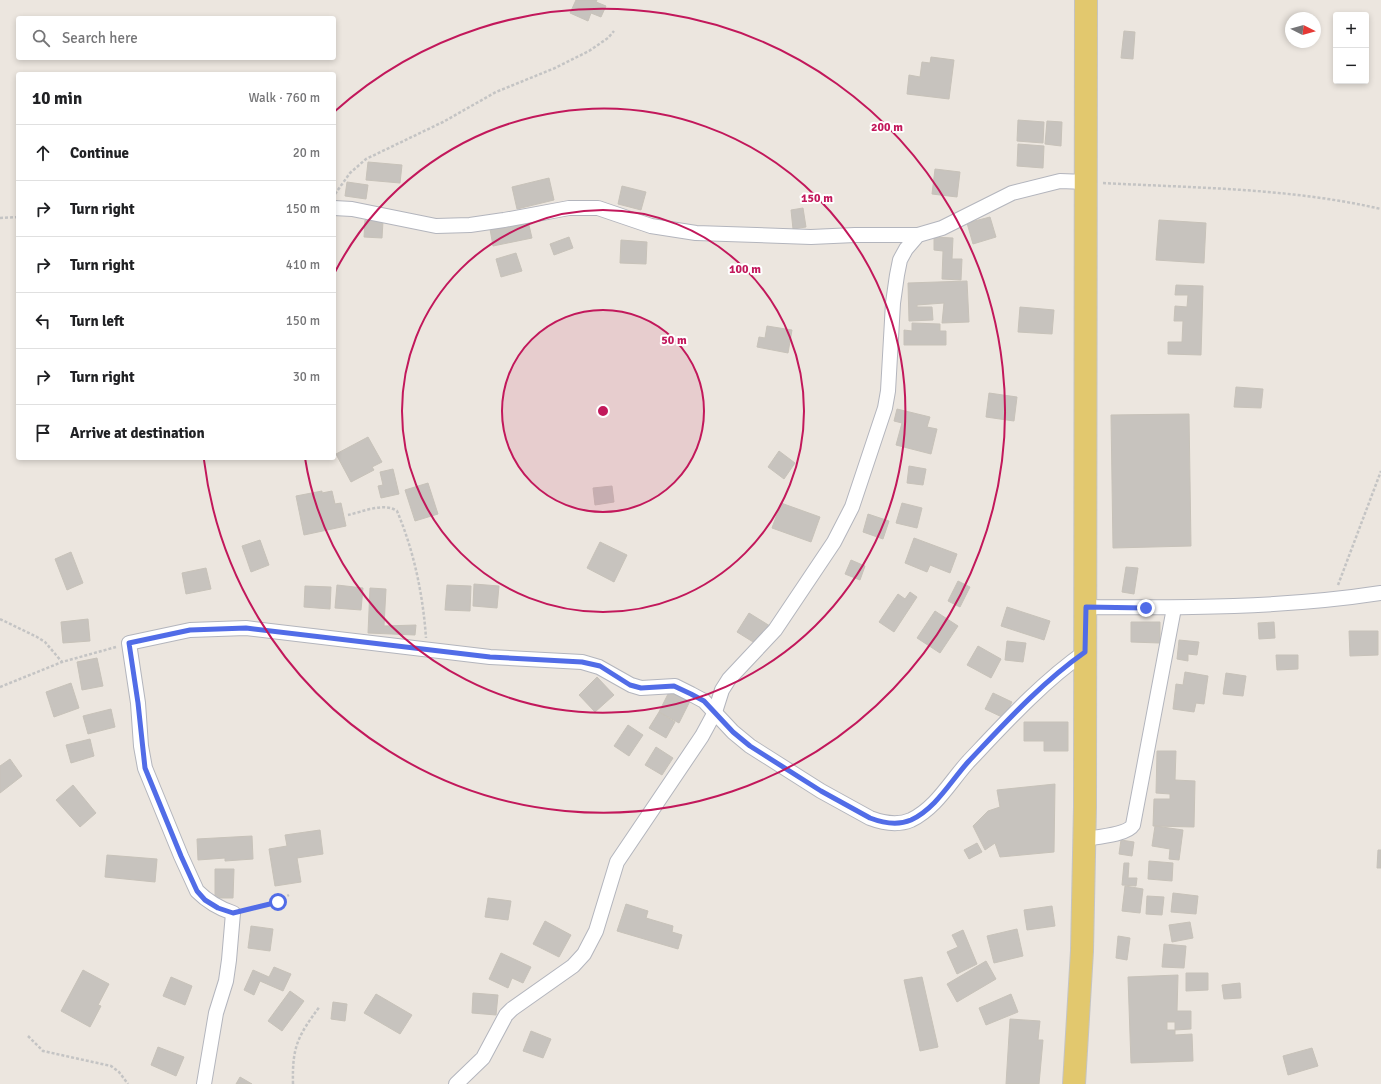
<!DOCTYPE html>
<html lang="en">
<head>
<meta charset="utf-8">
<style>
  :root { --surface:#fff; --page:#f6f6f6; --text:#202124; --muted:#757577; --line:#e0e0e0 }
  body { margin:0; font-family:Signika,sans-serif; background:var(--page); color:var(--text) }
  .controls { position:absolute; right:12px; top:12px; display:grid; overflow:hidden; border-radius:4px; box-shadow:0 2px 6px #0003 }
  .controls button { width:36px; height:36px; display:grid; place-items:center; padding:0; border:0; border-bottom:1px solid var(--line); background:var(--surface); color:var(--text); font:20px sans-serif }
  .compass { position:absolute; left:1285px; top:12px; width:36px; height:36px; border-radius:50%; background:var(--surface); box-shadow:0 2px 6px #0003; rotate:96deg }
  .stop { position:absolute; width:12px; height:12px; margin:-9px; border:3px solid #516ce7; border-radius:50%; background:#fff }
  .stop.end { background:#516ce7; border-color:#fff; box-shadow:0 1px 4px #0008 }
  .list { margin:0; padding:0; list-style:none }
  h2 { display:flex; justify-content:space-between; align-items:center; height:52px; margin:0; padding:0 16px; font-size:17px }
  h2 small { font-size:13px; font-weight:400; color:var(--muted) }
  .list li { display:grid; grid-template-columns:26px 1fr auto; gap:12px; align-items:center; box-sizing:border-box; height:56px; padding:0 16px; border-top:1px solid var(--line) }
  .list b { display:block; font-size:15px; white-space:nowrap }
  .list em { font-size:13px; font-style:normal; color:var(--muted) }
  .icon { flex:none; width:22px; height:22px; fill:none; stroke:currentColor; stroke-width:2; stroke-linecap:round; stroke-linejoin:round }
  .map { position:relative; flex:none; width:1381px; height:1084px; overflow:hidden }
  .search { position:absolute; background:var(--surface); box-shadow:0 2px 6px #0003; left:16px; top:16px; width:320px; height:44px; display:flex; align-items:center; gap:10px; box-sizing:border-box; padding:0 14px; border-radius:4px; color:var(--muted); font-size:15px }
  .panel { position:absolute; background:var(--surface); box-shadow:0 2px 6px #0003; left:16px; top:72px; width:320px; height:388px; border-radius:4px }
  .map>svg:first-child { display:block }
  .building { fill:#c7c3be; stroke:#c7c2b9 }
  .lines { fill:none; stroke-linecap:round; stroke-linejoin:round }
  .street-casing { stroke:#b3b5bd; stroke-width:16 }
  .primary-casing { stroke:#c4c4c4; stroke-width:24 }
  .path { stroke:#c4c4c4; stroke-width:2.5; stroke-dasharray:3 2; stroke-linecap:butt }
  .street { stroke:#fff; stroke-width:14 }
  .primary { stroke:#e2c86e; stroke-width:22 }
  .route { stroke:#516ce7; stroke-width:5 }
  .ring { fill:none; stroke:#c2185b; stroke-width:2 }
  .centre { fill:#c2185b; stroke:#fff; stroke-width:2 }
  .ring-label { font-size:12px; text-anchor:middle; font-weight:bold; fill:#c2185b; stroke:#fff; stroke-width:4; stroke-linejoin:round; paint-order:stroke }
</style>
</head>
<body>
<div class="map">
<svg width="1381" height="1084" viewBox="0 0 1381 1084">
  <rect width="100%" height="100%" fill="#ece6df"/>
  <g class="building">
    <polygon points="576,0 597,0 596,2 606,6 601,17 591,13 588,21 570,13"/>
    <polygon points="1124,31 1135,32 1133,59 1121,58"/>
    <polygon points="931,57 954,60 949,99 907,94 909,75 920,77 922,62 930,63"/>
    <polygon points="1018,120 1044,122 1043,143 1017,141"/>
    <polygon points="1047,121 1062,122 1061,146 1045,144"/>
    <polygon points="1018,144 1044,146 1043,168 1017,166"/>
    <polygon points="368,162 402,165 400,183 366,180"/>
    <polygon points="935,169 960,172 957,197 932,194"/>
    <polygon points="549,178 554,200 517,209 512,187"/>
    <polygon points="347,182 368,185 366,199 345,196"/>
    <polygon points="622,186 646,192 641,210 618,204"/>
    <polygon points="803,208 806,227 793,229 791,210"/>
    <polygon points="990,217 996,237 973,244 967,223"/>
    <polygon points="365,220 383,221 382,238 364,237"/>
    <polygon points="1159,220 1206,223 1204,263 1156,260"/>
    <polygon points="528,221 532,238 493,246 490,229"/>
    <polygon points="569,237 573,248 554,255 550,244"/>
    <polygon points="934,237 953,238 952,259 962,259 961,280 942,279 943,251 934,250"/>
    <polygon points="621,240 647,242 646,264 620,263"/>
    <polygon points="516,253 522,271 501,277 496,259"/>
    <polygon points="967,281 969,322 942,323 944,303 917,305 917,307 932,307 933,320 909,321 908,283"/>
    <polygon points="1176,285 1203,286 1201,355 1168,354 1168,342 1182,342 1183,321 1174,321 1175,306 1187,307 1188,295 1175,295"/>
    <polygon points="1020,307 1054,310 1052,334 1018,332"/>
    <polygon points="912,323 940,324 940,331 946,331 946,345 904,345 904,330 912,331"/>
    <polygon points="767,326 792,330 788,353 757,347 759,337 765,338"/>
    <polygon points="1236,387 1263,389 1261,408 1234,407"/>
    <polygon points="989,393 1017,397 1014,421 986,417"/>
    <polygon points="897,409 930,417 927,427 937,429 931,454 896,445 902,423 894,421"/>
    <polygon points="1189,414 1191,546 1113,548 1111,415"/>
    <polygon points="368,437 382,462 372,467 374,470 351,482 336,454"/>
    <polygon points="779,451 795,463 784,479 768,467"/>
    <polygon points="909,466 926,469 923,485 907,483"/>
    <polygon points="393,469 399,494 381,498 378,486 383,485 380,472"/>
    <polygon points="428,483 438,514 415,521 405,490"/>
    <polygon points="612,486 614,502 595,505 593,488"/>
    <polygon points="322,491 322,493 332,491 335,504 341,503 346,526 304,535 296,496"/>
    <polygon points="781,503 820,517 811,542 772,528"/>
    <polygon points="902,503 922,508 917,528 896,523"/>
    <polygon points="868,514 889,521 883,539 863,532"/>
    <polygon points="914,538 957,554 950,573 930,565 927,572 905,563"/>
    <polygon points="260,540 269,565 251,572 242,546"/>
    <polygon points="600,542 627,555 614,582 587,568"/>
    <polygon points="71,552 83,583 67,590 55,559"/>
    <polygon points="851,560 865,566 860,580 845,574"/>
    <polygon points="1126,567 1138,568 1134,594 1122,592"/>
    <polygon points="206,568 211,589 186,594 182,573"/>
    <polygon points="958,581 970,587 960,607 948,601"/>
    <polygon points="474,584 499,586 497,608 473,606"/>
    <polygon points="337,585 363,588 361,610 335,608"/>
    <polygon points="447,585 471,586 470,611 445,610"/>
    <polygon points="305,586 331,587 330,609 304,607"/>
    <polygon points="370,588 386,589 384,626 416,625 415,635 368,633"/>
    <polygon points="910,592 917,597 894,632 879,622 898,594 905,599"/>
    <polygon points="1007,607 1050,621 1044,640 1001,626"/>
    <polygon points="935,611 958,626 940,653 917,638"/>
    <polygon points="749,613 770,626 758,645 737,632"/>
    <polygon points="88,619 90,641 63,643 61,622"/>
    <polygon points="1131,622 1160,622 1160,643 1131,642"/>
    <polygon points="1274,622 1275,638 1259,639 1258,623"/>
    <polygon points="1349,631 1378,631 1378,655 1350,656"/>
    <polygon points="1179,640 1199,642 1197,655 1188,654 1188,661 1177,659"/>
    <polygon points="1007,641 1026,643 1023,662 1005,660"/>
    <polygon points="978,646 1001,659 991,678 967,665"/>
    <polygon points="1276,655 1298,655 1298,669 1277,670"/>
    <polygon points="97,658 103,686 82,690 77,662"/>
    <polygon points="1185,672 1208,676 1204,704 1196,703 1194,712 1173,709 1176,684 1183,685"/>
    <polygon points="1226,673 1246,676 1243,696 1223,694"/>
    <polygon points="597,677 614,695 595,712 579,695"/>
    <polygon points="71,683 79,708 54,717 46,692"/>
    <polygon points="670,690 690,701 679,723 659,712"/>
    <polygon points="993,693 1012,702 1004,718 985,709"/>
    <polygon points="111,709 115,727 88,734 83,716"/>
    <polygon points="659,712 675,722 666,738 649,728"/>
    <polygon points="1024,722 1068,722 1068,751 1044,751 1044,741 1024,741"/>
    <polygon points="628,725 643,735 629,756 614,746"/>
    <polygon points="90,739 94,756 71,763 66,745"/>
    <polygon points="656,747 673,758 662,775 645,765"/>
    <polygon points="1157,751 1176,751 1175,780 1195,781 1194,827 1153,826 1154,799 1170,799 1170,794 1156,793"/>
    <polygon points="10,759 22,776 0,793 0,766"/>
    <polygon points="1055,784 1054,852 1000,857 995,843 985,850 973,826 988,811 1000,807 997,790"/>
    <polygon points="73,785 96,813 80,827 56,800"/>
    <polygon points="1155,826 1183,830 1179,860 1169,859 1170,849 1152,846"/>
    <polygon points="320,830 323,854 297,858 301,882 275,886 269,849 287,846 285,835"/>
    <polygon points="252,836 253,859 225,861 225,858 198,860 197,839"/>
    <polygon points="1121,840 1134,842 1132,856 1119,854"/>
    <polygon points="977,843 982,852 969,859 964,850"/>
    <polygon points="1378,850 1381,850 1381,868 1377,868"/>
    <polygon points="107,855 157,859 155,882 105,877"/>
    <polygon points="1149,861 1173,863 1172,881 1148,879"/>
    <polygon points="1124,863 1129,863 1128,878 1137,878 1136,886 1122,885"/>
    <polygon points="215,869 234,869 233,898 215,898"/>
    <polygon points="1125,886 1143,889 1140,913 1122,911"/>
    <polygon points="1173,893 1198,896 1196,914 1171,912"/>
    <polygon points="1147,896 1164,897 1162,915 1146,914"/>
    <polygon points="488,898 511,901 508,920 485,917"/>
    <polygon points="626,904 648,911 646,918 673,926 672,932 682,935 678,949 617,931"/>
    <polygon points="1052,906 1055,926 1027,930 1024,910"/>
    <polygon points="545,921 571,935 559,957 533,944"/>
    <polygon points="1190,922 1193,938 1172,942 1169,925"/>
    <polygon points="251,926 273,929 270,951 248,948"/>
    <polygon points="1017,929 1023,956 994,963 987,936"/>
    <polygon points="963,930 977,964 957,974 947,952 958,947 952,935"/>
    <polygon points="1118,936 1130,938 1127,960 1116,958"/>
    <polygon points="1164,944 1186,946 1184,968 1162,967"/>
    <polygon points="501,953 531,967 523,983 512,978 508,988 489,979"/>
    <polygon points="986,961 996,979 957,1002 947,984"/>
    <polygon points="274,967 291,974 283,991 260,981 254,995 244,990 253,970 269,977"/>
    <polygon points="83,970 109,984 98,1005 101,1006 90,1027 61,1011"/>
    <polygon points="1186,973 1208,973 1208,990 1186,991"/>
    <polygon points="1178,975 1177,1011 1191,1011 1191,1029 1175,1030 1175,1022 1167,1022 1167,1030 1175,1030 1175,1035 1192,1034 1193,1061 1131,1063 1128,977"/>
    <polygon points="171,977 192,986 185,1005 163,996"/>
    <polygon points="922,977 938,1047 920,1051 904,980"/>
    <polygon points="1240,983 1241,998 1224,999 1222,985"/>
    <polygon points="290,991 304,1001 282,1031 268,1021"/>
    <polygon points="473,993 498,995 496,1015 472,1013"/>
    <polygon points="376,994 412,1015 400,1034 364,1013"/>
    <polygon points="1011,994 1018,1012 986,1025 979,1008"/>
    <polygon points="333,1002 347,1004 345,1021 331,1019"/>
    <polygon points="1010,1019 1040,1021 1038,1040 1043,1040 1039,1084 1006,1084"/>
    <polygon points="531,1031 551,1039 543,1058 523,1051"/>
    <polygon points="158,1047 184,1057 176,1076 151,1065"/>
    <polygon points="1312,1048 1318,1066 1288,1075 1283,1056"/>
    <polygon points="240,1077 252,1084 236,1084"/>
  </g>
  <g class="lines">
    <g class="street-casing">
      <g id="street">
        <polyline points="334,208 352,209 436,226 470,225 504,220 569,208 598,208 651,226 696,233 811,237 855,235 918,235"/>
        <path d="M1086,607C1184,608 1284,608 1381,593"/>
        <path d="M1084,839C1096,837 1127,835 1133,825L1174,608"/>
        <path d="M204,1084L216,1013L226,981L229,960L233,913C218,908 208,902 197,891L181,856L145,768L141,746L138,703L129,643L190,630L246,628L490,657L582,662L599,667L631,685L641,688L675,686L691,694L704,701L733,732L750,746L821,791L870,818C883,823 897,826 911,820C936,808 950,782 968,762C1005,723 1041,683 1085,652"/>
        <polyline points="456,1084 483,1058 506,1015 512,1009 573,966 584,954 596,931 617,862 702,736 715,712 722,690 729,679 775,630 834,542 852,507 885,408 888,391 893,303 897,275 900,260 906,249 918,235 942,228 1012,193 1060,181 1086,182"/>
      </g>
    </g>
    <g class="primary-casing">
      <polyline id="primary" points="1074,1084 1082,951 1085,807 1086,0"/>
    </g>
    <g class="path">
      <path d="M1103,183C1196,188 1290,188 1381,209"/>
      <polyline points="335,194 350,173 366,159 443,122 496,92 555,68 589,51 608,38 614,31"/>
      <polyline points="0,218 18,217"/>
      <path d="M348,515C362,512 384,502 397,511C414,551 423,595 426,638"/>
      <polyline points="1338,585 1381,471"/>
      <polyline points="0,619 37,637 45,642 62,662"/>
      <polyline points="0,687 62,662 116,647"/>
      <polyline points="245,910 272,904 289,895"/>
      <polyline points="28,1036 43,1051 111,1066 119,1072 128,1084"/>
      <path d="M293,1084C292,1046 298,1036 320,1006"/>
    </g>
    <use href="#street" class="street"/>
    <use href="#primary" class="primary"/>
  </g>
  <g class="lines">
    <path class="route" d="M278,902L233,913L218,908L205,900L197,891L181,856L145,768L138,703L129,643L190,630L246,628L490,657L582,662L600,666L630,685L641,688L674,686L691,694L704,701L733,732L750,746L821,791L870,818C883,823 897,826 911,820C936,808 950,782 968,762C1005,723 1041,683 1085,652L1086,607L1146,608"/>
  </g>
  <circle cx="603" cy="411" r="101" fill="#c2185b" fill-opacity=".12"/>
  <g class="ring">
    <circle cx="603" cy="411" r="101"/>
    <circle cx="603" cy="411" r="201"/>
    <path d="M335 272A302 302 0 1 1 305 458"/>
    <path d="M334 112A402 402 0 1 1 204 460"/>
  </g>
  <circle cx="603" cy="411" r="6" class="centre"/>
  <g class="ring-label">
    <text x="887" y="131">200 m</text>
    <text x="817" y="202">150 m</text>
    <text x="745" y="273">100 m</text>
    <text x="674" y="344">50 m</text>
  </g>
</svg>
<div class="controls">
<button>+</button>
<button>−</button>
</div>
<svg class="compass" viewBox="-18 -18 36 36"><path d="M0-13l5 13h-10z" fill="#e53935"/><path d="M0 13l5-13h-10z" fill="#757577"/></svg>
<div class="stop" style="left:278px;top:902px"></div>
<div class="stop end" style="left:1146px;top:608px"></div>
<div class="search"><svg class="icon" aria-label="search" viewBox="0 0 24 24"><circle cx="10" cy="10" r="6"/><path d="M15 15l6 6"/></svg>Search here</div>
<section class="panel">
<h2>10 min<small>Walk · 760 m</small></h2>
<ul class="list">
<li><svg class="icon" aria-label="ahead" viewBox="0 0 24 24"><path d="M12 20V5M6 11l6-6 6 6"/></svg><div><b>Continue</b></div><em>20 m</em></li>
<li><svg class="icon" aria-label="right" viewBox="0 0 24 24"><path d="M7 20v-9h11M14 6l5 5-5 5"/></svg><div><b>Turn right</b></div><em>150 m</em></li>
<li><svg class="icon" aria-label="right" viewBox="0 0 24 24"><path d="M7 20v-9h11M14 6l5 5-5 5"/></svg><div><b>Turn right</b></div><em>410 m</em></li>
<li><svg class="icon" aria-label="left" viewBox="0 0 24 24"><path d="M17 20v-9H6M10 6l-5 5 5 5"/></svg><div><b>Turn left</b></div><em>150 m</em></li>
<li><svg class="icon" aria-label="right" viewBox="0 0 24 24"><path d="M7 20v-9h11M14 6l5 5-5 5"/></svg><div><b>Turn right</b></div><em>30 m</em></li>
<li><svg class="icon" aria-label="arrive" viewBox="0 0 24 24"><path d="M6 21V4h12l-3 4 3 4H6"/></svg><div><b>Arrive at destination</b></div></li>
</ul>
</section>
</div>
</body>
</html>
